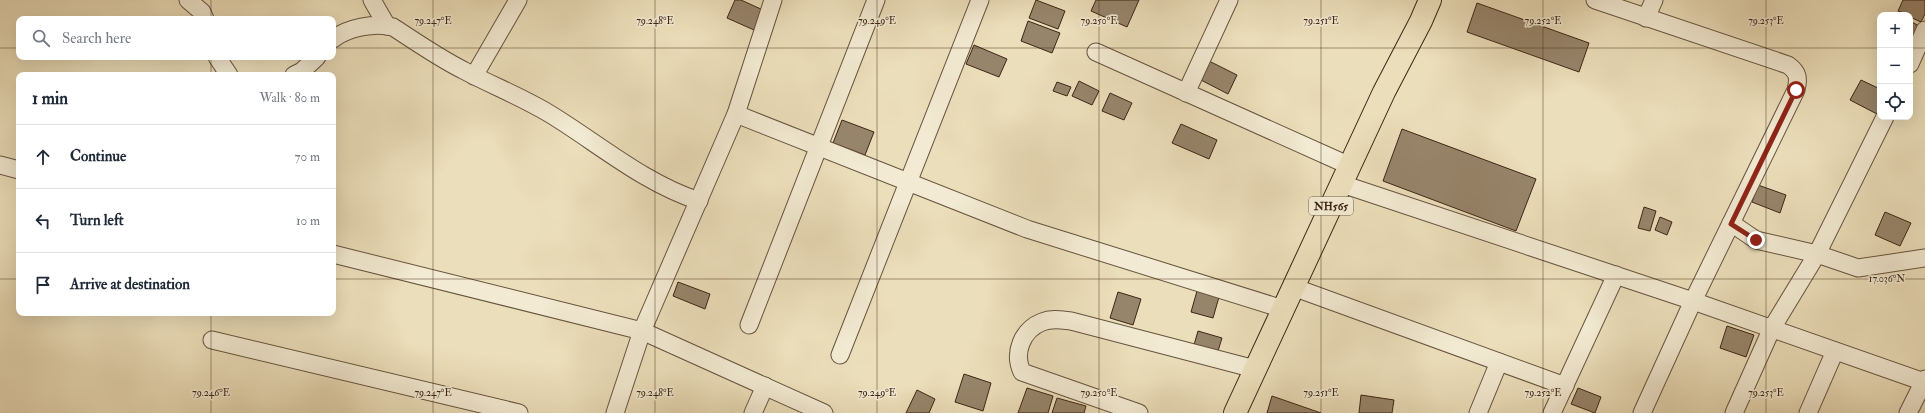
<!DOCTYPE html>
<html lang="en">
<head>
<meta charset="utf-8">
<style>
  :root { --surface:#fff; --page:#f2f2f3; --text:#1f2937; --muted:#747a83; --line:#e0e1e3 }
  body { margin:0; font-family:"IM FELL Double Pica",serif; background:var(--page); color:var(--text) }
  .controls { position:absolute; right:12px; top:12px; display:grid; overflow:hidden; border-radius:8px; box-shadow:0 4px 16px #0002 }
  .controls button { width:36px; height:36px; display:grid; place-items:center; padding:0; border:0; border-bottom:1px solid var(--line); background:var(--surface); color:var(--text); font:20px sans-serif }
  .stop { position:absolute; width:12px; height:12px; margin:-9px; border:3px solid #8f2418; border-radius:50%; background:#fff }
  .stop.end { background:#8f2418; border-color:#fff; box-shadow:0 1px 4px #0008 }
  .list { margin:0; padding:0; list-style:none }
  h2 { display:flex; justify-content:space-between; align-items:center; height:52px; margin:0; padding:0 16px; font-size:17px }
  h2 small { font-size:13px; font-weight:400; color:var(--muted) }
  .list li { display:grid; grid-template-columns:26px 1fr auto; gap:12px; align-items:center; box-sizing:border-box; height:64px; padding:0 16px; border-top:1px solid var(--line) }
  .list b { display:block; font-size:15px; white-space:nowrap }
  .list em { font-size:13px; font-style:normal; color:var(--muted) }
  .icon { flex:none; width:22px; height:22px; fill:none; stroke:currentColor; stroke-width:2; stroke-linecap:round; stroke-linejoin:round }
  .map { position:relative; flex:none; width:1925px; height:413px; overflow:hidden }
  .search { position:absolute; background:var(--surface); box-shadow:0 4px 16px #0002; left:16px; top:16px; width:320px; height:44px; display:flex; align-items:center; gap:10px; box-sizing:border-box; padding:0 14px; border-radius:8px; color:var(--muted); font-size:15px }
  .panel { position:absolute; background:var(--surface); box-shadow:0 4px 16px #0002; left:16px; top:72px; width:320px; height:244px; border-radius:8px }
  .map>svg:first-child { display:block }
  .building { fill:#97856b; stroke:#3d2515 }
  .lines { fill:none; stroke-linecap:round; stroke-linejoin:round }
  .street-casing { stroke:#68533e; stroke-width:19 }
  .highway-casing { stroke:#3d2515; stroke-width:24 }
  .street { stroke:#f2ead2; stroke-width:17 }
  .highway { stroke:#ebdeba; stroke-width:22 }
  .route { stroke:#8f2418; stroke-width:5 }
  .ticks { fill:none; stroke:#3d2515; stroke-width:1; stroke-opacity:0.45 }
  .labels { text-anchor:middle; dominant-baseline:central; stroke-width:3; stroke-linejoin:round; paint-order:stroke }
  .shield { fill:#f2ead2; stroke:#73604e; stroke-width:1 }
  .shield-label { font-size:11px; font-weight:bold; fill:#3d2515 }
  .ticks-label { font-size:10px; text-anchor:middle; fill:#3d2515; stroke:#f2ead2; stroke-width:3; stroke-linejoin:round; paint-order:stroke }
</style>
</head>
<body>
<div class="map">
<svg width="1925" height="413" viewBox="0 0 1925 413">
  <rect width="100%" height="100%" fill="#ebdeba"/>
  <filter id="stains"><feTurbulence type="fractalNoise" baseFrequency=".005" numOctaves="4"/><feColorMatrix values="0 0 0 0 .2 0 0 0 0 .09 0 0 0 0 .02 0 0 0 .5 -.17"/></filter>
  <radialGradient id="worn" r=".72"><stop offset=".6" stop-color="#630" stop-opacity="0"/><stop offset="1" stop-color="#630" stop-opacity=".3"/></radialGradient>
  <g class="building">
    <polygon points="735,0 741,0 763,10 754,30 727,18"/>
    <polygon points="1036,0 1065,11 1058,29 1029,18"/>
    <polygon points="1096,0 1139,0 1127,27 1091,11"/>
    <polygon points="1903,0 1925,0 1925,14 1921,22 1910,17 1910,15 1898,11"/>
    <polygon points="1477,3 1589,43 1579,72 1467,32"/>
    <polygon points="1028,21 1060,33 1052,53 1021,41"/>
    <polygon points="1910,21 1919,26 1910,45"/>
    <polygon points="974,45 1007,59 999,77 966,64"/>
    <polygon points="1209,61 1237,75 1228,94 1199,79"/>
    <polygon points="1861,80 1880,89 1880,108 1877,114 1850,100"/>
    <polygon points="1079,81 1099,91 1092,105 1072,96"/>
    <polygon points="1057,82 1071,87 1067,96 1053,91"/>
    <polygon points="1110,93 1132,103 1124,120 1102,111"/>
    <polygon points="842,120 874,132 865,155 833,143"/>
    <polygon points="1181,124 1217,140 1209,159 1172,143"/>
    <polygon points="1402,129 1536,179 1516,231 1383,181"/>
    <polygon points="1758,185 1786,195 1780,213 1752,202"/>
    <polygon points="1644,207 1656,211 1650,231 1638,228"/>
    <polygon points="1885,212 1911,223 1900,246 1875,235"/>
    <polygon points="1660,217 1672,222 1667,235 1655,230"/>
    <polygon points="678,282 710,294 705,309 673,296"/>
    <polygon points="1199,284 1221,290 1213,318 1191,312"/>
    <polygon points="1118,292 1141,299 1133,325 1110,318"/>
    <polygon points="1727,326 1754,335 1746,357 1720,348"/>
    <polygon points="1198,331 1222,338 1218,351 1194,345"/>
    <polygon points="964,374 991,383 983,411 955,402"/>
    <polygon points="1027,388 1053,396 1048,413 1018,413"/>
    <polygon points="1578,388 1601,397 1595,413 1571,404"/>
    <polygon points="917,390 935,399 929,413 906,413"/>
    <polygon points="1361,395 1394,400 1392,413 1359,413"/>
    <polygon points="1272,396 1321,413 1267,413"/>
    <polygon points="1057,398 1086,406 1084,413 1052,413"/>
  </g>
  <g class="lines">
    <g class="street-casing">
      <g id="street">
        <polyline points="188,0 202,12 205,19"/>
        <polyline points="372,0 387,26"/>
        <path d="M1595,0L1788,65C1798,72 1799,78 1796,90L1693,301L1642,413"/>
        <polyline points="1646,18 1654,0"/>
        <path d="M333,39C347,28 375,22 393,27C416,42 439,58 463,70C491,85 522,97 550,114C599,144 644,183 699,201"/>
        <polyline points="1096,52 1350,166"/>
        <polyline points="217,57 229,75"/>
        <polyline points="1910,64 1925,30"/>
        <polyline points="294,75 302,71 317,57"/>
        <polyline points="474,76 518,0"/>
        <polyline points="1186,93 1229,0"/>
        <polyline points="736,114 1027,229 1283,309"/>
        <polyline points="0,165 19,170"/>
        <polyline points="1342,184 1693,301 1924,382"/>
        <polyline points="1731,223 1756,240 1817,254 1858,268 1925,258"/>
        <polyline points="333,254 642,331 824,413"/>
        <polyline points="1293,287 1565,386"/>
        <polyline points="749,325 876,0"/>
        <polyline points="212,340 519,413"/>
        <polyline points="840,355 980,0"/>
        <polyline points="615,413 642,331 736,114 773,0"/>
        <polyline points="753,413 765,386"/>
        <path d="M1139,413L1022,372C1013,353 1022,330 1042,322C1052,318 1061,320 1071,321L1255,369"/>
        <polyline points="1478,413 1499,362"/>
        <polyline points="1552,413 1616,275"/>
        <polyline points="1734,413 1772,328 1817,254 1885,117"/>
        <polyline points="1808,413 1835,351"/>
        <polyline points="1908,413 1925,379"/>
      </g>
    </g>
    <g class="highway-casing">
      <polyline id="highway" points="1235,413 1384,92 1421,21 1430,0"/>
    </g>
    <use href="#street" class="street"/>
    <use href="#highway" class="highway"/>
  </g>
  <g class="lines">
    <polyline class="route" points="1756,240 1731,224 1796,90"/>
  </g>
  <path class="ticks" d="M211,0V19M433,0V413M655,0V413M877,0V413M1099,0V413M1321,0V413M1543,0V413M1766,0V413M0,48H19M333,48H1880M1910,48H1925M211,57V75M0,279H19M333,279H1925M211,313V413"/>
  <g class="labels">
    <rect class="shield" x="1309" y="197" width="44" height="18" rx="3"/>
    <g class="shield-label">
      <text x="1331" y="206">NH565</text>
    </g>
  </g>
  <g class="ticks-label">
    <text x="433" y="24">79.247°E</text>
    <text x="655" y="24">79.248°E</text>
    <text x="877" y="24">79.249°E</text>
    <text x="1099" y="24">79.250°E</text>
    <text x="1321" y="24">79.251°E</text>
    <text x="1543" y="24">79.252°E</text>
    <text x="1766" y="24">79.253°E</text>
    <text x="1887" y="282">17.036°N</text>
    <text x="211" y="396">79.246°E</text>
    <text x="433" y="396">79.247°E</text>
    <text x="655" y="396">79.248°E</text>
    <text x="877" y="396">79.249°E</text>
    <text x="1099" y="396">79.250°E</text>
    <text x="1321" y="396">79.251°E</text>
    <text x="1543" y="396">79.252°E</text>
    <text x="1766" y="396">79.253°E</text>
  </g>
  <rect width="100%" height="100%" filter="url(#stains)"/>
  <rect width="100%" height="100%" fill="url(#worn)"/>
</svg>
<div class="controls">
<button>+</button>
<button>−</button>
<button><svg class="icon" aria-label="locate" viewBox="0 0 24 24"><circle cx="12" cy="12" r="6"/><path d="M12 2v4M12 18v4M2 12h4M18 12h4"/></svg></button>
</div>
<div class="stop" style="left:1796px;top:90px"></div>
<div class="stop end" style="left:1756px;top:240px"></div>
<div class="search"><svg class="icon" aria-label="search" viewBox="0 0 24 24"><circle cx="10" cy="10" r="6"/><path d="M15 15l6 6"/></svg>Search here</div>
<section class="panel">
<h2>1 min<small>Walk · 80 m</small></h2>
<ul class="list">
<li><svg class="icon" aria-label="ahead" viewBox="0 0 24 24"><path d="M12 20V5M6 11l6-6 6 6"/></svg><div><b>Continue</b></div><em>70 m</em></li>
<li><svg class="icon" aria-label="left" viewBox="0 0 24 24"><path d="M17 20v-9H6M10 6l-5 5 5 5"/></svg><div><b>Turn left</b></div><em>10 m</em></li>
<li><svg class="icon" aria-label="arrive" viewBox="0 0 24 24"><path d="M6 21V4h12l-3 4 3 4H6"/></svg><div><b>Arrive at destination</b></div></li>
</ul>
</section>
</div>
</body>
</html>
